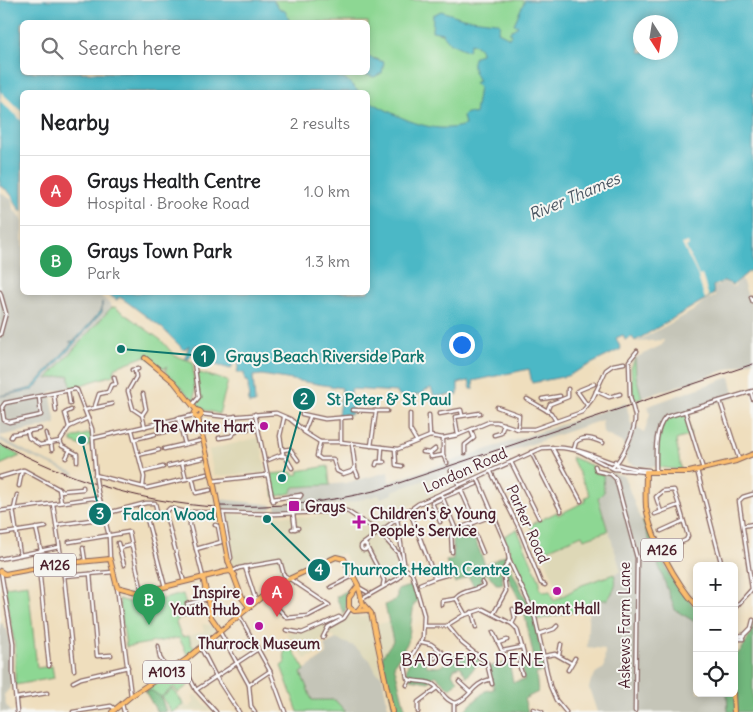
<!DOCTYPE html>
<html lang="en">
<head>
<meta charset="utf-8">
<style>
  :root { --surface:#fff; --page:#f6f6f6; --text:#202124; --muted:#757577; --line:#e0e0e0; --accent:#0b8043 }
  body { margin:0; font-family:Delius,sans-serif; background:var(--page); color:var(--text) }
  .controls { position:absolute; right:15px; bottom:15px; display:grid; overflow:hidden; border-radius:8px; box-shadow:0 2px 8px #0003 }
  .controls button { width:45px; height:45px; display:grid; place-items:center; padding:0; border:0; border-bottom:1px solid var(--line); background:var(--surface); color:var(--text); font:25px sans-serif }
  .compass { position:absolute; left:633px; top:15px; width:45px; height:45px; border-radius:50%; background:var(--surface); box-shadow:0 2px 8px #0003; rotate:168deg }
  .you { position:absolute; left:461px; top:344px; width:18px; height:18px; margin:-12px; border:4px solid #fff; border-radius:50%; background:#1a73e8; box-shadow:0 0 0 8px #1a73e833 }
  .badge { display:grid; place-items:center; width:32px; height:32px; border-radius:50%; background:var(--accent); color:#fff; font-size:16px; font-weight:700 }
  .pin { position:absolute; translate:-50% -41px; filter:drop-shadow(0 1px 2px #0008) }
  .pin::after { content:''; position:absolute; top:26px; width:18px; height:15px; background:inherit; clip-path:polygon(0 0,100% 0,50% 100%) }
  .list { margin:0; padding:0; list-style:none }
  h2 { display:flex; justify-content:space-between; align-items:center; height:65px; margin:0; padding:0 20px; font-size:21px }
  h2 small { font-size:16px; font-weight:400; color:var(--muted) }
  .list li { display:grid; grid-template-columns:32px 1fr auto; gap:15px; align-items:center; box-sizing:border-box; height:70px; padding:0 20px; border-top:1px solid var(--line) }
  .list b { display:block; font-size:19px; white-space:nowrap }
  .list p { margin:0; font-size:16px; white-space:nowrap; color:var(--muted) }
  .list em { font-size:16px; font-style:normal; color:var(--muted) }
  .icon { flex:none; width:28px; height:28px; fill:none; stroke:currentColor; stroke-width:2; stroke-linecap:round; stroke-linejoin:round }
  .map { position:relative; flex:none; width:753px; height:712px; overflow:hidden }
  .search { position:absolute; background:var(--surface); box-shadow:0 2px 8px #0003; left:20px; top:20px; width:350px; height:55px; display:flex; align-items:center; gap:12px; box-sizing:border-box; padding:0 18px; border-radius:8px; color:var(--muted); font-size:19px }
  .panel { position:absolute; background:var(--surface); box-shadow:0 2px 8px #0003; left:20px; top:90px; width:350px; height:205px; border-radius:8px }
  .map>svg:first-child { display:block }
  .built { fill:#ded8b7 }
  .industrial { fill:#c5c5b8 }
  .green { fill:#8dd793; stroke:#6c7b5f }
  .forest { fill:#72b87d; stroke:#5e6c54 }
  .water { fill:#4bb8c6; stroke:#4a6c78; fill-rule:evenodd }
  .pier { fill:#efdebd }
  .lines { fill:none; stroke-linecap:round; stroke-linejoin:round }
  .minor-casing { stroke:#84625e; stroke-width:5 }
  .major-casing { stroke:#84625e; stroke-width:6 }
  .minor { stroke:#fff; stroke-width:2.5 }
  .major { stroke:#fbbd6e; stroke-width:4 }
  .rail { stroke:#4a1f2b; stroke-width:1 }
  .minor-bridge-casing { stroke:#84625e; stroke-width:5; stroke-linecap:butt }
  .major-bridge-casing { stroke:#84625e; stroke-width:6; stroke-linecap:butt }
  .minor-bridge { stroke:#fff; stroke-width:2.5 }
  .major-bridge { stroke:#fbbd6e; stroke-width:4 }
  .poi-dot { fill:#b5179e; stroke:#f6f6f2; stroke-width:2 }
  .labels { text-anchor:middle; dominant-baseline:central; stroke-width:4; stroke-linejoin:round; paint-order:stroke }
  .shield { fill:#f6f6f2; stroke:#7e6067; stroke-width:1 }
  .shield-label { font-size:14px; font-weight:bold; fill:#4a1f2b }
  .poi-label { font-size:15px; font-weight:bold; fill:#4a1f2b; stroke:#f6f6f2; text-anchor:end }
  .street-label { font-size:15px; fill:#4a1f2b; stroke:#f6f6f2 }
  .water-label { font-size:16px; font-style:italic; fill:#4a5561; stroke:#f6f6f2 }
  .quarter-label { font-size:18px; letter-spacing:1px; fill:#4a1f2b; stroke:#f6f6f2 }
  .leader { fill:none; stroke:#0f766e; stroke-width:2 }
  .callout-dot { fill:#0f766e; stroke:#f6f6f2; stroke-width:2 }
  .mark-label { font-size:15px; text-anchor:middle; font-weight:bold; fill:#fff }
  .callout-label { font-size:16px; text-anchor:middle; font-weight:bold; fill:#0f766e; stroke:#f6f6f2; stroke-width:4; stroke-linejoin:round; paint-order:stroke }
</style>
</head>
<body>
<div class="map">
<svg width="753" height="712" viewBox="0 0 753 712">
  <rect width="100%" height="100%" fill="#f6f6f2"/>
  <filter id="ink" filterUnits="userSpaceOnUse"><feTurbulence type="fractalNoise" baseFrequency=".02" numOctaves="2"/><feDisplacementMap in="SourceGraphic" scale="10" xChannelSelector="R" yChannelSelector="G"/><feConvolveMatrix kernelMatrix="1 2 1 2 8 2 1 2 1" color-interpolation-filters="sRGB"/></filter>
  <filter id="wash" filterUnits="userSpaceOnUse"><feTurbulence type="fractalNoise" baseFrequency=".0096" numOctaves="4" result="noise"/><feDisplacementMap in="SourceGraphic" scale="20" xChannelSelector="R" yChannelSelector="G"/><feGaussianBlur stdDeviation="1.12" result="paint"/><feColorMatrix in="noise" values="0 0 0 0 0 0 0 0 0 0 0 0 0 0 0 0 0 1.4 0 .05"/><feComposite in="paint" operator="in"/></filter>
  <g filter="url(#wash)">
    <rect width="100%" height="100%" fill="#efdebd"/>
    <g class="built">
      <polygon points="260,437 266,471 264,473 214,476 209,450"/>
      <polygon points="451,471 456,484 444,490 442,486 436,488 435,494 408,507 381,529 377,529 363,519 367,513 377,511 378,515 385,512 382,502 372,505 373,509 360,517 345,506 347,503 379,495 393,494 393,491"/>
      <polygon points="345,512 383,539 396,553 401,566 396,577 384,584 375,568 357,577 343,553 279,581 276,560 233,567 224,514 300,516 305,518"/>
      <polygon points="608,531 621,571 582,585 562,596 560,594 542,552 582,535 584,539"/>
      <polygon points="343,614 347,617 359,615 360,618 369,614 382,676 376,672 370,660 354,646 336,639 333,635 320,640 319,645 322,652 305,659 286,632 300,632"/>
      <polygon points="389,622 394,641 382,657 376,624"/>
      <polygon points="202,624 211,625 215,630 195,649 191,644 189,636 204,631"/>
      <polygon points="174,687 188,708 195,702 192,697 195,695 211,710 166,712 161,697"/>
    </g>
    <g class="industrial">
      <polygon points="0,192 12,200 13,209 22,219 22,292 97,293 110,304 111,308 48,378 69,375 71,388 50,392 56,424 0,436"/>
      <polygon points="741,277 753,310 753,361 642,398 636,376 635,358 662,345 664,340 636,342 693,311 709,297 710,299 715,296 714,287 724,282 734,287"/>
      <polygon points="730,377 735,397 669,418 658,443 658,467 636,466 627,462 623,443 603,433 602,420 393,491 393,494 381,498 379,495 347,503 276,513 276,504 291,503 292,488 346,483 388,472 389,482 626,403 631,424 644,433 650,414 648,406"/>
      <polygon points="0,437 35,456 75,473 74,475 30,456 0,441"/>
      <polygon points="614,473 624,476 675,610 697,623 697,693 727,693 728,712 597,712 589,688 591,680 597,672 604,668 605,649 587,647 589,600 616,580 614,574 621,571 598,497 604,492 603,474"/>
      <polygon points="219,499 267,504 272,505 272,509 264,511 221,509"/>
      <polygon points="3,623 4,628 7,628 12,650 10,688 4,695 6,705 11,712 0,712 0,624"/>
      <polygon points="336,639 354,646 370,660 376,672 382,676 389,712 346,712 335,700 312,701 300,673 327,654 324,645"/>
    </g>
    <g class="green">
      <polygon points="243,0 548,0 490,141 368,120 368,92 325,92 304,73 360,73 367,76 380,60 368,57 368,22 290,22"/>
      <polygon points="115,307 161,340 175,356 193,362 195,400 192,399 165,371 167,366 164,369 145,356 116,367 113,375 71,388 69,375 47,379 111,308"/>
      <polygon points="635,358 636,376 642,398 633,401 631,368"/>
      <polygon points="196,372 228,381 219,414 198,408 197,404 200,398"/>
      <path d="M685,413L691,435L676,440L681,470L658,467C658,455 657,429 666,420C670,415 679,415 685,413Z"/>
      <polygon points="91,433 92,445 83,447 72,442 72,438"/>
      <polygon points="0,445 20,456 0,465"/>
      <polygon points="571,457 593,466 595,473 603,474 604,492 598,498 608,531 584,539 582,535 542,552 530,525 557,512 558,515 586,501 585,497 590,495"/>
      <polygon points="328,466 330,485 294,487 291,493 274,497 271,474 293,472 294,475 299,474 298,471"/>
      <path d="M517,529L540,582V589L545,592L550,591L554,601L582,585L614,574C618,585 614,591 607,600H590V608L537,620L504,536Z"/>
      <polygon points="28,584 37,668 52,666 54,678 15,685 15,648 5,587"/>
      <polygon points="183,594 189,616 178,619 176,623 182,637 189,636 191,644 195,649 188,656 179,638 126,647 119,599 138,605"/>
      <polygon points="287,640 305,670 301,673 312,700 335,700 346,712 298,712 281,666 285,663 284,649 279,643"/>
      <polygon points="182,666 190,684 178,693 174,687 161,697 152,691 145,691"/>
      <polygon points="173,689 184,705 172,712 162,697"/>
    </g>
    <g class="forest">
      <polygon points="642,521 645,521 669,574 697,611 697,623 675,610"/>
      <polygon points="470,526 485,565 507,554 508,558 501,569 503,584 496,584 487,573 481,579 483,581 475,588 468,576 455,583 446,561 453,560 453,533"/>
      <polygon points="509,564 533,614 546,670 536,674 538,692 524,699 528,712 466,712 466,709 485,691 494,689 489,667 509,662 513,682 524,680 522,669 535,663 523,607 506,573 505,568"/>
      <polygon points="356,585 355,589 346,598 346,608 344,614 336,597"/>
      <polygon points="413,585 418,601 414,604 408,642 394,665 406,712 394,712 382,657 393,641 385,605 397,599 397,590"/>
      <path d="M753,622V712H728L727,693H734V656C743,652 752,632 753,622Z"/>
      <path d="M471,652L480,660L467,677L460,666L454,669L452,674L458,680L450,689L435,675L429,682L410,679C402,670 409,662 416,653L423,659L427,666L439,667L444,664L445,661L452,658L453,655L463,657Z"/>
      <polygon points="145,691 152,691 161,697 166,712 157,712"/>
    </g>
    <g class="water">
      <path d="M0,0H273L279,8L285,11L290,22H22V72L332,73L336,77L347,80L359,92H22V212C12,202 16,194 0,186Z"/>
      <path d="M525,0H753V268L733,285L724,281L713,286L714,294L635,341L632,337L625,340L623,335L616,338L621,349L567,376L532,383L529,369L473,381L474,389H471L469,381L458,383V395L434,396L431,388L424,391L425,394C416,393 410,399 398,395L397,392L351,389L352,414L338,415L342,388L262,375L253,376L255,403L249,404L248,381H245L244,373H237L239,362L234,361L231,369L212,364L211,352L203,346L195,345L189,359L185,358L189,345L184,350L162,328L123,299L119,297L117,300L106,293L368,292V100C396,116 432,136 465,125L463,116L466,113L475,114L479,87L474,83L479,81C474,72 470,66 475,56L481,54C481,47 477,45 471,43L468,51L450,43L442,33L432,31L433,15L441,11L463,18L496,22L500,24L498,32L510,38L512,34L509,32L518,26L514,24ZM640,22H670V52H640Z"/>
      <polygon points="368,57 384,62 382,73 374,77 360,73 368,72"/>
      <polygon points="102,302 102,312 33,390 0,396 32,388 73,342 69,342 75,340 101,311"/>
    </g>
    <g class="pier">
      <polygon points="1,92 22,112 22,121 0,101"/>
      <polygon points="688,242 689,245 686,247 699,276 702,275 709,297 705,299 697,274 682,244"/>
    </g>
  </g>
  <g filter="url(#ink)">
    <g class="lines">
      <g class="minor-casing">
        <g id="minor">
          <polyline points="0,292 6,313 0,335"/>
          <polyline points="751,297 753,302"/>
          <polyline points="132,370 138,369"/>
          <polyline points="135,370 136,377 128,391 133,409 142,415 145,427"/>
          <polyline points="68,391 70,404"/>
          <polyline points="596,391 609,397 620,394"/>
          <polyline points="751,392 753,399"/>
          <polyline points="54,394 56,411"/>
          <polyline points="630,396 629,361 637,351"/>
          <polyline points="39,397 41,415 9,422 4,420 2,407 5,403 75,389 77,390 92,429 96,480"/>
          <polyline points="527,399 551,413 556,421"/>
          <polyline points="542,399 560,396"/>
          <polyline points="720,401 739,459"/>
          <polyline points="193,404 199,397 194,362"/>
          <polyline points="587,405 577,391 594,384"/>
          <polyline points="95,406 99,394 108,392 111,385 116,384 114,377"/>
          <polyline points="497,407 519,415 518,429"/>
          <polyline points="85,410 112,404"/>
          <polyline points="353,410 376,411 371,446"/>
          <polyline points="376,411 387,411"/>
          <polyline points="547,411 550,404 568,397 568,389"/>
          <polyline points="685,411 703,469"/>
          <polyline points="201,414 228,417 276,413 290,419 303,430"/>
          <polyline points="255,414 273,501"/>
          <polyline points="302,414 325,419 351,417"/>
          <polyline points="410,414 410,430 416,440"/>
          <polyline points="439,414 461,410 462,415"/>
          <polyline points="142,415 146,409 143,394"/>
          <polyline points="429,415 430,436"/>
          <polyline points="310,417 304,432 320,442 341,442 398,449 430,436 443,438 458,435 489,422 497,422 518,429 534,429 582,412 593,398 606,370 613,365 624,363"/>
          <polyline points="178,418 185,444"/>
          <polyline points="69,427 65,413 71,410"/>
          <polyline points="132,430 144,477 143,486"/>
          <polyline points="27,431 29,438 40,445 60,441 69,427 88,418"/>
          <polyline points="236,432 236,428 248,429"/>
          <polyline points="46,433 49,444"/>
          <polyline points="160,433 194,425"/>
          <polyline points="458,435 455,417 480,413"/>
          <polyline points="494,435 501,433 504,424"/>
          <polyline points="11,437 13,434 40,429"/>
          <polyline points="94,438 194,415"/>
          <polyline points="219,438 231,436 234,433 235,416"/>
          <polyline points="443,438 443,455 447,463"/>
          <polyline points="135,439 155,434"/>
          <polyline points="60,441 62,446 77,454 77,461"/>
          <polyline points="320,442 317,456 321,459 333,459 337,471 343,474 352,471 355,467 352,444"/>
          <polyline points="341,442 341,418"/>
          <polyline points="51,443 52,450"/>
          <polyline points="552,447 581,501"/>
          <polyline points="164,449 199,441"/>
          <polyline points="395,449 396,465 402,466"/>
          <path d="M574,449L576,442C584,435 594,439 603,443"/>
          <polyline points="282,450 290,449 298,460"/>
          <polyline points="579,451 614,469 646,472"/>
          <polyline points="423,452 430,453 435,449"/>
          <polyline points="531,452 561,511"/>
          <polyline points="430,453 431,457 443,455"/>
          <polyline points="465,453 465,445 474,438 471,430"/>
          <polyline points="138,455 159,450"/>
          <polyline points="281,456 285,456 292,468"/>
          <polyline points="66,458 70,450"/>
          <polyline points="268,460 283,454 280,436 284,418"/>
          <polyline points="615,461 618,468 624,470"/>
          <polyline points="182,462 186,479"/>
          <polyline points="381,462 382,447"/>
          <polyline points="511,462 539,518"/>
          <polyline points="376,465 377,462 384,462"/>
          <polyline points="168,466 203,458"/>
          <polyline points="595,466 597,471 611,474 616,479 637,558 635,711"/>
          <path d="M612,468C622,459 636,430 635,416"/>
          <polyline points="355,469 358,476"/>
          <path d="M656,470C656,453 654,430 666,417L753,391"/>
          <polyline points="697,470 722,566"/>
          <polyline points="451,471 459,485"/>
          <polyline points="143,472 163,467"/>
          <polyline points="491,472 519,528 541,583 545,585"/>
          <polyline points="95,475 147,488 190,478 193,480 196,493 210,490"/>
          <polyline points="0,477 24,470 59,489 61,502"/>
          <polyline points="191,478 207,474"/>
          <polyline points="478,479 507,547 509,560 534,613 550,686 556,700 566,712"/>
          <polyline points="213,481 267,475"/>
          <polyline points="19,486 22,470"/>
          <polyline points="461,490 475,522"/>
          <polyline points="60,491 83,489 83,487"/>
          <polyline points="98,492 109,536 110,559"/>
          <polyline points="441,494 456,530"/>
          <polyline points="290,496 300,497 301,495"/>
          <polyline points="444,497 476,484"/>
          <polyline points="272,499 301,495"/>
          <polyline points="53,504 64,576 74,670"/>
          <polyline points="13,509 20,555"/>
          <polyline points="14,509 17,495"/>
          <polyline points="409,509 435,578 449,574"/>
          <polyline points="0,511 93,498 100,500"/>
          <polyline points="167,511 170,508 190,513"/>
          <polyline points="193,512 274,514 347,511 379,532 398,553 403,566"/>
          <polyline points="193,512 190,513 190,525 203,577"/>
          <polyline points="661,512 656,497 663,491 674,490 679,505"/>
          <polyline points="223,513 231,558 228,562"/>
          <polyline points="293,513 295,529"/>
          <polyline points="104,514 146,503 155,503 158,515"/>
          <polyline points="655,514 679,505 688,536 686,540 662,550"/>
          <polyline points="438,516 432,503 441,499"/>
          <polyline points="191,517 201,514"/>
          <polyline points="147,519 165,587"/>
          <polyline points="167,519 184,582"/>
          <polyline points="397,519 404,563"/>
          <polyline points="440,522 438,516 448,512"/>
          <polyline points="471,524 483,553"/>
          <polyline points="56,525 105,518"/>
          <polyline points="743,526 753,524"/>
          <polyline points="36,528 41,550"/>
          <polyline points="292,529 298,528"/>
          <polyline points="661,531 683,521"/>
          <polyline points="451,532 452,552"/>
          <polyline points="0,534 46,527"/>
          <polyline points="441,535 489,517"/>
          <polyline points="69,542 129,532 136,564"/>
          <polyline points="118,543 124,565"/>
          <circle cx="364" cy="547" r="3"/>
          <path d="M363,544L418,504L542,448C585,443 609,469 649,470"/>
          <polyline points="367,547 384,580 383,585"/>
          <polyline points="83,548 85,561"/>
          <polyline points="120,548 132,545"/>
          <polyline points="196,549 221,542 218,526 215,525"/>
          <polyline points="0,559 59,547"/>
          <polyline points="136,565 142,592"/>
          <polyline points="245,567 256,601"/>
          <polyline points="39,568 49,666"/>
          <path d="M404,568L412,573L424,615L423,638L405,666L407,678C415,684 427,679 434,685C442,691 446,702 456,703C471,698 471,684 491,679"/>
          <polyline points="233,571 239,568 280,561 284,575 329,605 308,616 287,618 264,594"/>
          <polyline points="1,572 13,643 13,673 17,712"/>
          <polyline points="90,574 97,656 111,655"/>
          <polyline points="64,576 113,572"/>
          <polyline points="420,584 435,578"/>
          <polyline points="117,587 131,696"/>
          <polyline points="331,587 353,576"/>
          <polyline points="160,588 161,595"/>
          <polyline points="360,588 367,592"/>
          <polyline points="362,599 399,578 404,568"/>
          <polyline points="187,604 240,591"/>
          <polyline points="442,605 442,601 455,599"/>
          <polyline points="734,609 752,589 739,501 743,497 753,494"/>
          <polyline points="472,612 476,627"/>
          <polyline points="494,613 506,591 503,571 509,560"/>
          <path d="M465,614L456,598C462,590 475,591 484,585L482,582"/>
          <polyline points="239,615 270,671 285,712"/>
          <polyline points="512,624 515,618 513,609"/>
          <polyline points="424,626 446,626 462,616 483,609 512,624 517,629 524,654 519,664 522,674"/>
          <polyline points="448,626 462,643 487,663 492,684"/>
          <polyline points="286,630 302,633 339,617 342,619"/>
          <polyline points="220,632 249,685 251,706 255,712"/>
          <polyline points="493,632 502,651 522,647"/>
          <polyline points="539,634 554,629 557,626"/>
          <polygon points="742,635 743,639 740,639 739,636"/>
          <polyline points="743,636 751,628 753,620"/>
          <polyline points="323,637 328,627 344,618 350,609"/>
          <polyline points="422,642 431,644 443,653"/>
          <polyline points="498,643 507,640"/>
          <polyline points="158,646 160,658 169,671"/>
          <polyline points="201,648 216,677 239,712"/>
          <polyline points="559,655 561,644"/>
          <polyline points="544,656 555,654 571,663"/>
          <polyline points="435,658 440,651"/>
          <polyline points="182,663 196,690 216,712"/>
          <polyline points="568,670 575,658"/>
          <polyline points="73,682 81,678 128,667"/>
          <polyline points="459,682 470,692"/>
          <polyline points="249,685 270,671"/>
          <polyline points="407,685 410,680"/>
          <polyline points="196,690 258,649"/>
          <polyline points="16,698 47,693"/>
          <polyline points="122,704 124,712"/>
          <polyline points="533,709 542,712"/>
          <polyline points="73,712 111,706 115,709"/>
          <polyline points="418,712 418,702 437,688"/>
          <polyline points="454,712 454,704"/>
        </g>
      </g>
      <g class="major-casing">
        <g id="major">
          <polyline points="145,358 174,382 197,411"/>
          <circle cx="198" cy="414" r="3.5"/>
          <polyline points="198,418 214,485"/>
          <path d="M646,472C646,483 645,495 646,507C651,538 676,583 697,606"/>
          <polyline points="646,472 689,472 736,461 753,454"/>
          <polyline points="228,560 242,598 249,607"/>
          <polyline points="0,571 5,574 59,564 110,559 117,587 140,593 224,572 230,571 235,575"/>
          <polyline points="203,577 211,617 220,630"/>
          <polyline points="357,587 349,598 349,607 354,611 368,610"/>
          <polyline points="363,604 371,613 392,712"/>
          <polyline points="733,693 734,712"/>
          <polyline points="112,712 131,696 187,659 276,585 336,557 344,559 358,585 363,604 359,609"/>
        </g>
      </g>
      <use href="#minor" class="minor"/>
      <use href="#major" class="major"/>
      <g class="rail">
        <path d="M0,443C67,479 139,502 215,507"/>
        <path d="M220,506C274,508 326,503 378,490L753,364"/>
      </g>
      <g class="minor-bridge-casing">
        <g id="minor-bridge">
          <polyline points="630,396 635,416"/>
          <polyline points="96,480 98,492"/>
        </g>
      </g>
      <g class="major-bridge-casing">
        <polyline id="major-bridge" points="214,485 228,560"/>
      </g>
      <use href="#minor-bridge" class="minor-bridge"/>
      <use href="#major-bridge" class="major-bridge"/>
    </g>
  </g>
  <g class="poi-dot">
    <circle cx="264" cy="426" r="5"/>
    <rect x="288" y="500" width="12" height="12" rx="2.5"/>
    <path d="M356.5 514.5h5v5h5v5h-5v5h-5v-5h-5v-5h5z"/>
    <circle cx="557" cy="591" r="5"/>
    <circle cx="250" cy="601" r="5"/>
    <circle cx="259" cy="626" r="5"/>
  </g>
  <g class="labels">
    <g class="shield">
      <rect x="641" y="538.5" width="42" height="23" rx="4"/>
      <rect x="34" y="553.5" width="42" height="23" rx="4"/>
      <rect x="143" y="660.5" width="48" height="23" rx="4"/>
    </g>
    <g class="shield-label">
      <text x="662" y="550">A126</text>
      <text x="55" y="565">A126</text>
      <text x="167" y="672">A1013</text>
    </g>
    <g class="poi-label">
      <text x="254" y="426">The White Hart</text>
      <text x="305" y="506" text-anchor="start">Grays</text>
      <text x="370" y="513" text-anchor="start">Children's &amp; Young<tspan x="370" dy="17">People's Service</tspan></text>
      <text x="240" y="592">Inspire<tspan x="240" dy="17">Youth Hub</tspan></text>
      <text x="557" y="608" text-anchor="middle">Belmont Hall</text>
      <text x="259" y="643" text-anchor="middle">Thurrock Museum</text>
    </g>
    <g class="street-label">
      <text transform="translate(465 470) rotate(-24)">London Road</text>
      <text transform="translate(528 524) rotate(66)">Parker Road</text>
      <text transform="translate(624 625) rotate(-90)">Askews Farm Lane</text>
    </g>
    <g class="water-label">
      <text transform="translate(574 196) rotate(-23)">River Thames</text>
    </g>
    <g class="quarter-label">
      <text x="473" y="659">BADGERS DENE</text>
    </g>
  </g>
  <path class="leader" d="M121 349L204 356M282 478L304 399M82 440L100 514M267 519L319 570"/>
  <g class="callout-dot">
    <circle cx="121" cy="349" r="5"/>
    <circle cx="282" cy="478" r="5"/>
    <circle cx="82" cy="440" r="5"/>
    <circle cx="267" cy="519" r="5"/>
    <circle cx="204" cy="356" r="12"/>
    <circle cx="304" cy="399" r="12"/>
    <circle cx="100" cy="514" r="12"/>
    <circle cx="319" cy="570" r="12"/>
  </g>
  <g class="mark-label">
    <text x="204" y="362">1</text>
    <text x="304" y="404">2</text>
    <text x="100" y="519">3</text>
    <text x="319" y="575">4</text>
  </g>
  <g class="callout-label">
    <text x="325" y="362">Grays Beach Riverside Park</text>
    <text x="389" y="405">St Peter &amp; St Paul</text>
    <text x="169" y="520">Falcon Wood</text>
    <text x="426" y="575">Thurrock Health Centre</text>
  </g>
</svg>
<div class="controls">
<button>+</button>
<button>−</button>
<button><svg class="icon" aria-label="locate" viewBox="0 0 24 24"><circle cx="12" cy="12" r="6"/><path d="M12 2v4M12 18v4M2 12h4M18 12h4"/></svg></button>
</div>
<svg class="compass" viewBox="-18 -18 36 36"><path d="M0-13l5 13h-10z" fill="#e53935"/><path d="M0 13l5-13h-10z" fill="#757577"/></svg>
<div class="you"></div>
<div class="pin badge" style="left:277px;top:617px;background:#e0444e">A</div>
<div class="pin badge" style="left:149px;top:625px;background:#2e9e5b">B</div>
<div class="search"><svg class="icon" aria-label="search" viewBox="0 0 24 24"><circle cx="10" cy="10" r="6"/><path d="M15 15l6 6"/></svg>Search here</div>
<section class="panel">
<h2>Nearby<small>2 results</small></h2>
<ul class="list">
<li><span class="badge" style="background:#e0444e">A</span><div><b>Grays Health Centre</b><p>Hospital · Brooke Road</p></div><em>1.0 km</em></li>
<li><span class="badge" style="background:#2e9e5b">B</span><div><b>Grays Town Park</b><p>Park</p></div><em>1.3 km</em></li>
</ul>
</section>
</div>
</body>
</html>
